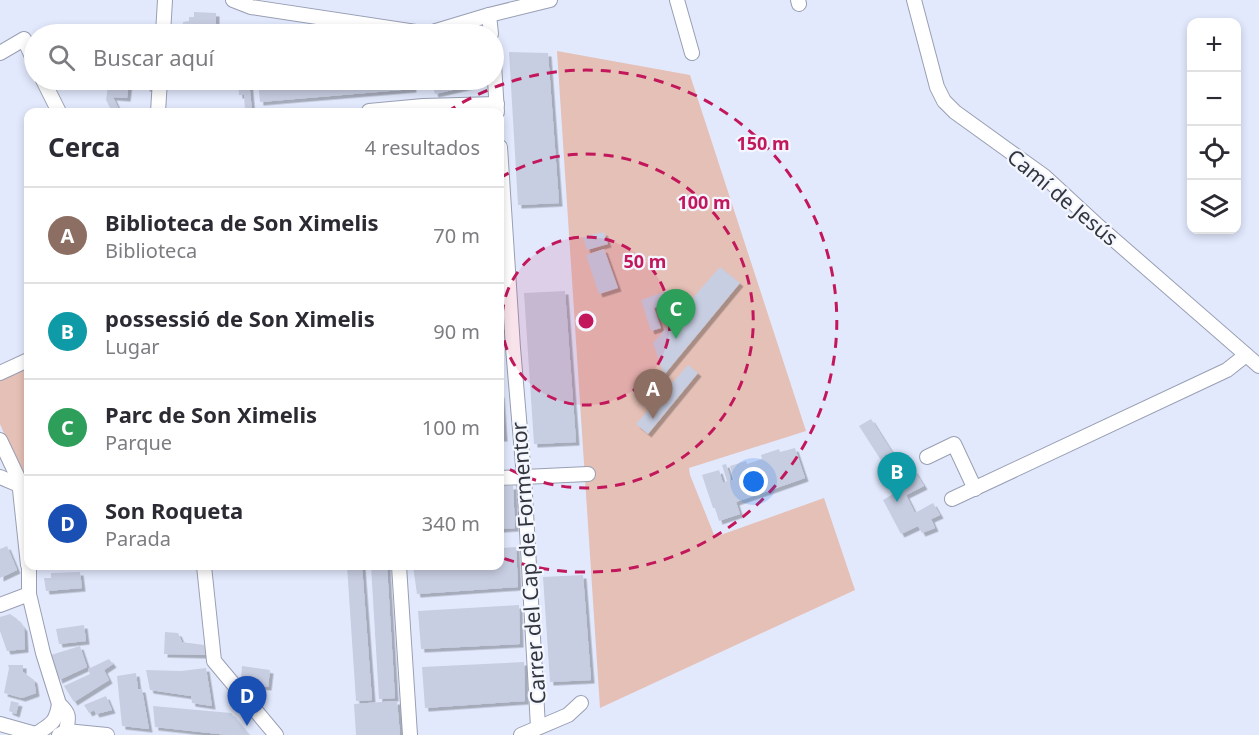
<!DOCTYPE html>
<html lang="es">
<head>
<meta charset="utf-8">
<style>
  :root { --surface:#fff; --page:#f2f2f3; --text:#2b2b33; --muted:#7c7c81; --line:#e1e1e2; --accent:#0b8043 }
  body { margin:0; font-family:"Noto Sans",sans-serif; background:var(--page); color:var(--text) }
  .controls { position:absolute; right:18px; top:18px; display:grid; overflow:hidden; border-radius:12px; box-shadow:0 3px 9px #0003 }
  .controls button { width:54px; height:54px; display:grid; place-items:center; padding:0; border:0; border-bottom:2px solid var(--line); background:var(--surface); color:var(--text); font:30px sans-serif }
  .you { position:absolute; left:754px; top:482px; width:21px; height:21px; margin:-15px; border:4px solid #fff; border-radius:50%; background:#1a73e8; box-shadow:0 0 0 9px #1a73e833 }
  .badge { display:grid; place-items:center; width:39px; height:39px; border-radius:50%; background:var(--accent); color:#fff; font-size:20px; font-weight:700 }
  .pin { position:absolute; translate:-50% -50px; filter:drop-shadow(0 2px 3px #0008) }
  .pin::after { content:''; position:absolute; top:32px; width:21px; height:18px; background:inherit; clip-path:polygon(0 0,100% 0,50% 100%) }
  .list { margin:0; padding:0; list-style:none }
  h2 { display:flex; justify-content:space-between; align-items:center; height:78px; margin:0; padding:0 24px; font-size:26px }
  h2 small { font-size:20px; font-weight:400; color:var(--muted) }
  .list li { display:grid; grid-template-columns:39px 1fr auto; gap:18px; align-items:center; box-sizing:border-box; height:96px; padding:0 24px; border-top:2px solid var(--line) }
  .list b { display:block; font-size:22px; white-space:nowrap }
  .list p { margin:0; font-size:20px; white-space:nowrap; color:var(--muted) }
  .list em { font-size:20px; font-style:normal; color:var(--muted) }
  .icon { flex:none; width:33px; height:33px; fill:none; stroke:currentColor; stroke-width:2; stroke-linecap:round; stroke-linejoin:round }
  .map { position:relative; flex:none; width:1259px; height:735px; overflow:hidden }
  .search { position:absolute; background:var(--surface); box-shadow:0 3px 9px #0003; left:24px; top:24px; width:480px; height:66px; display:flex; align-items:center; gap:15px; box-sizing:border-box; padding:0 21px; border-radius:33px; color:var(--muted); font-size:22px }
  .panel { position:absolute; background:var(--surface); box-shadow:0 3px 9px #0003; left:24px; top:108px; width:480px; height:462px; border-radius:12px }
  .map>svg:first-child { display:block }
  .green { fill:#e5c0b6 }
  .building { fill:#c8cee2; filter:url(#shadow) }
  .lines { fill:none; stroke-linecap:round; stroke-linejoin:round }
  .minor-casing { stroke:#999fb3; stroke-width:16 }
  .minor { stroke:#fff; stroke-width:14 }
  .ring { fill:none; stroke:#c2185b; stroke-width:3; stroke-dasharray:10 8 }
  .labels { text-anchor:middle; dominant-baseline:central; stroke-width:4.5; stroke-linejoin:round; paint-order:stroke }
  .street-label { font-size:21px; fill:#34363e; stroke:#f3f6ff }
  .centre { fill:#c2185b; stroke:#f3f6ff; stroke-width:3 }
  .ring-label { font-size:18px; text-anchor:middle; font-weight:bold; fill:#c2185b; stroke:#f3f6ff; stroke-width:4.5; stroke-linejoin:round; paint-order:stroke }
</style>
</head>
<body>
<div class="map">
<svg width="1259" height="735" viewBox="0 0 1259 735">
  <defs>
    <filter id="shadow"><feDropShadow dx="3.5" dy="3.5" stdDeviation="0" flood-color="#0004"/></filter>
  </defs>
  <rect width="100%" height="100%" fill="#e2e9fd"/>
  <g class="green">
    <polygon points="557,51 690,75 806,431 689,468 690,475 715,537 824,498 855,590 600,708"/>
    <polygon points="28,366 28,474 23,477 0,424 0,379"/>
  </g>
  <g class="building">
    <polygon points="194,12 216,13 216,27 227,28 226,34 182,34 183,22 189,21 189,17 194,17"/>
    <polygon points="509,52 548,53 559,203 518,205"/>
    <polygon points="109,80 125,80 125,82 129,82 127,98 113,97 120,112 99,112 110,108 106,100"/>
    <polygon points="147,80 155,80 154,89 146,88"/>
    <polygon points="238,80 249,80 252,112 245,110 244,95 239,95"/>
    <polygon points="258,80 412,80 413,89 260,102"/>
    <polygon points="431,80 473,80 474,85 435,94"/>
    <polygon points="604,232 608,244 587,250 583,237"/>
    <polygon points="604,249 618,288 599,294 586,255"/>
    <polygon points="720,267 740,283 664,375 653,343"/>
    <polygon points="673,289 676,300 654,308 661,328 651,331 641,300"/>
    <polygon points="565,291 576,442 534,444 524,293"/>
    <polygon points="688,365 698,373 648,434 636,424"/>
    <polygon points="500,394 501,394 504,438 500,438"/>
    <polygon points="871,419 897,460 886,468 859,426"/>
    <polygon points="795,448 805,478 736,502 740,514 719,521 715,508 713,508 702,475 719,470 723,483 727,481 722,465 726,464 731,480 734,480 730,466 746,461 747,464 762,459 761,455 779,449 780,452"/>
    <polygon points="914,470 924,486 906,495 915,513 933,503 940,515 931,519 935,528 922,533 918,526 901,534 883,500 893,494 885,481"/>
    <polygon points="500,486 513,486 515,528 500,529"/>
    <polygon points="7,546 17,570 0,578 0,549"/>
    <polygon points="516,547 518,587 417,594 413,566 500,566 500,548"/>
    <polygon points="347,566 362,566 372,700 356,701"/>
    <polygon points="371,566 387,566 395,698 379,699"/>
    <polygon points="80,572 82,588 46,591 44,578 51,578 51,573"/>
    <polygon points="583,575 591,680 550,682 543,577"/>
    <polygon points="519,605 520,644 421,649 418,611"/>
    <polygon points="10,614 16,618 24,628 25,649 7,651 0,631 0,617"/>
    <polygon points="84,625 86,641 59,644 56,629"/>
    <polygon points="165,632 178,633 182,642 204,645 207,655 164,654"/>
    <polygon points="80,646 87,667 59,680 51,655"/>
    <polygon points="109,659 113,664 104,670 109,680 74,702 64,686 90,674 88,669"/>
    <polygon points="524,662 525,701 425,708 422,667"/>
    <polygon points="8,665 23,665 23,672 34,680 36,693 22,698 4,693 9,668"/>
    <polygon points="242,666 270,670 268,687 244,685 245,678 241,678"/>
    <polygon points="206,668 212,706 192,703 191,696 150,690 146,670 181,671"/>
    <polygon points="136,673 138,689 142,689 149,729 122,726 117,676"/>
    <polygon points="106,696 112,710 96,714 94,710 89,713 84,705"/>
    <polygon points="11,701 19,703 16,714 9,711"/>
    <polygon points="397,701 400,735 356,735 354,704"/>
    <polygon points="153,706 231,713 249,735 228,735 155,727"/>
  </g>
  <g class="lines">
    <g class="minor-casing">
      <g id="minor">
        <polyline points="233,0 251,7 429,34"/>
        <polyline points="677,0 692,53"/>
        <polyline points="798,0 799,4"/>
        <polyline points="914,0 937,87 944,101 955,112 1044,176 1096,224 1259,366"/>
        <polyline points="489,15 491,34"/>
        <polyline points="163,34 165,0"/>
        <polyline points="426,34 489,15 550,0"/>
        <polyline points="0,53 24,39 34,61"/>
        <polyline points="494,64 497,112"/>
        <polyline points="43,80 59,112"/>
        <polyline points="158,112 160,80"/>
        <polyline points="369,112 369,111 423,106 497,104"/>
        <polyline points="500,147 513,348 524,477 538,727"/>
        <polyline points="0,373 28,360"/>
        <polyline points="0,440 19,480 28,565"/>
        <polyline points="927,457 954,444 975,489"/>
        <polyline points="0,477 19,485"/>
        <polyline points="500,478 588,474"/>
        <polyline points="952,499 1227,370 1246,355"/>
        <path d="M29,566V594L43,653L59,704C70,714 69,717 66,731L59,735"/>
        <polyline points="204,566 214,661 276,735"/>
        <polyline points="399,566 410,735"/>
        <polyline points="0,605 29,594"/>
        <polyline points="0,724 39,735"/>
        <polyline points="66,731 107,735"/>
        <path d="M36,734C51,724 56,723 59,704"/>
        <polyline points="521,735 568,715 581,703"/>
      </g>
    </g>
    <use href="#minor" class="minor"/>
  </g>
  <circle cx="586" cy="321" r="84" fill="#c2185b" fill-opacity=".12"/>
  <g class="ring">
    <circle cx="586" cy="321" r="84"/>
    <path d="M500 178A167 167 0 1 1 500 464"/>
    <path d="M447 112A251 251 0 1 1 500 557"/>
  </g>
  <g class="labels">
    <g class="street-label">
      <text transform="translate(1063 197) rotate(40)">Camí de Jesús</text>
      <text transform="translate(528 563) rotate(-94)">Carrer del Cap de Formentor</text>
    </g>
  </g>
  <circle cx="586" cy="321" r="9" class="centre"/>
  <g class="ring-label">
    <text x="763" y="150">150 m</text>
    <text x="704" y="209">100 m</text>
    <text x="645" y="268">50 m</text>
  </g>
</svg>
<div class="controls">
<button>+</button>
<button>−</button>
<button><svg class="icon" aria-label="locate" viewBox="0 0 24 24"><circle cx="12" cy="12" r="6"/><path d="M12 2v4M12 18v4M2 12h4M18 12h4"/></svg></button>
<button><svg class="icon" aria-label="layers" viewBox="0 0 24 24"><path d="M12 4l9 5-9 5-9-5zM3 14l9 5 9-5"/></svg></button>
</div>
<div class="you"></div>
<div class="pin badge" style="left:653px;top:419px;background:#8d6e63">A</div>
<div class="pin badge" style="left:897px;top:502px;background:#0f9aa8">B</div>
<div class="pin badge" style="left:676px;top:339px;background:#2e9e5b">C</div>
<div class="pin badge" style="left:247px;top:726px;background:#1a4fb4">D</div>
<div class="search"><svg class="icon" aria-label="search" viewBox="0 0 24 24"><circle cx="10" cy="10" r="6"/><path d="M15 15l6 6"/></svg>Buscar aquí</div>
<section class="panel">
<h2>Cerca<small>4 resultados</small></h2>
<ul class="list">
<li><span class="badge" style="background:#8d6e63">A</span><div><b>Biblioteca de Son Ximelis</b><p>Biblioteca</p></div><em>70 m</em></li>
<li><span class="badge" style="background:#0f9aa8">B</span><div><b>possessió de Son Ximelis</b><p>Lugar</p></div><em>90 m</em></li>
<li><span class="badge" style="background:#2e9e5b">C</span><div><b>Parc de Son Ximelis</b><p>Parque</p></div><em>100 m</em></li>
<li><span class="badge" style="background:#1a4fb4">D</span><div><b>Son Roqueta</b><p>Parada</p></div><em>340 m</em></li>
</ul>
</section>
</div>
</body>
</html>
